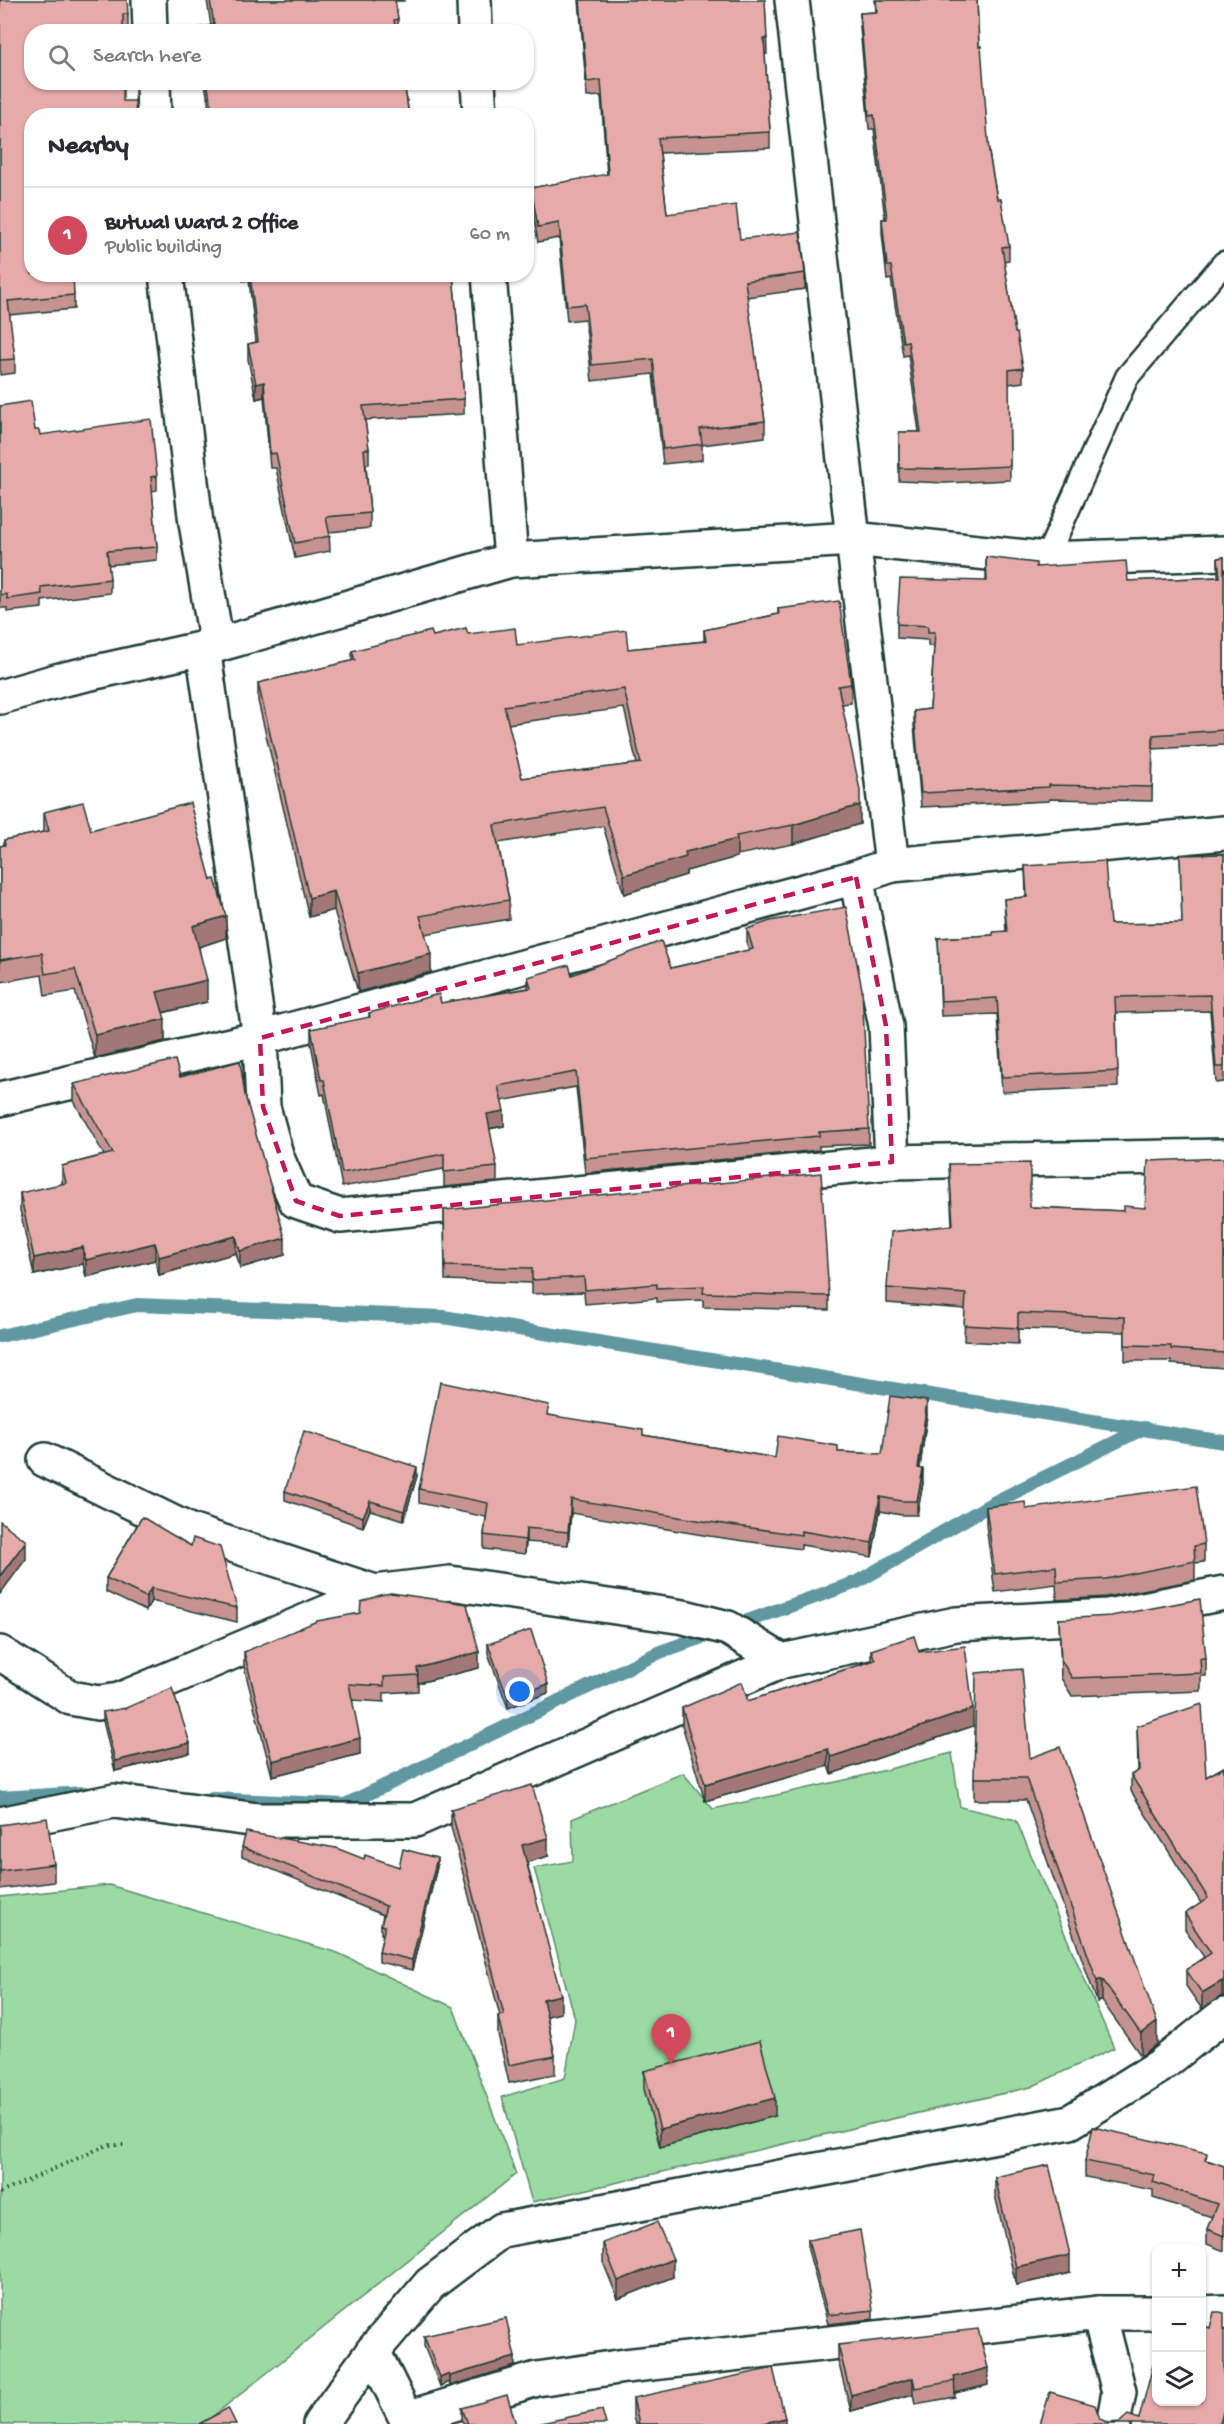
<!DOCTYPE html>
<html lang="en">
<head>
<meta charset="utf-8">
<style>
  :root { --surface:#fff; --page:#f7f7f7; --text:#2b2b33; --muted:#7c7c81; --line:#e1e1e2; --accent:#d1495b }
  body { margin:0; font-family:"Gochi Hand",sans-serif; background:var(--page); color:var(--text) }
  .controls { position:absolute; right:18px; bottom:18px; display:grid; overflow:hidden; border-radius:12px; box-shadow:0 2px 4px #0004 }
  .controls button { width:54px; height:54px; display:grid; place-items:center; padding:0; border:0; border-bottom:2px solid var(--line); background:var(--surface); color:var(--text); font:30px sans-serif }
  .you { position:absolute; left:520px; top:1692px; width:21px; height:21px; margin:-15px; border:4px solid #fff; border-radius:50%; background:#1a73e8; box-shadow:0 0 0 9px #1a73e833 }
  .badge { display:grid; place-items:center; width:39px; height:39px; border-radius:50%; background:var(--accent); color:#fff; font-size:20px; font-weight:700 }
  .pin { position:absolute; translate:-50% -50px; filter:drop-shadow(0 2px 3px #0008) }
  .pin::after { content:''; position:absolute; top:32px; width:21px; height:18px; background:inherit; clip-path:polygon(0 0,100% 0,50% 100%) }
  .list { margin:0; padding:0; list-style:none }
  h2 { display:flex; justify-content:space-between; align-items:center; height:78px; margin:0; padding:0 24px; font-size:26px }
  h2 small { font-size:20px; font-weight:400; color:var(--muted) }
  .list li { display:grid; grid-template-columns:39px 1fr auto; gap:18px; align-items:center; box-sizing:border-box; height:96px; padding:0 24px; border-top:2px solid var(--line) }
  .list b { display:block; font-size:22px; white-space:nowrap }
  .list p { margin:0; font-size:20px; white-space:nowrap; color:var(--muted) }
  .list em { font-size:20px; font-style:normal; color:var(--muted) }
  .icon { flex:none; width:33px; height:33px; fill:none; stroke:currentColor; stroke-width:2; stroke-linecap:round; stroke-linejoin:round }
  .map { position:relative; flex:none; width:1224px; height:2424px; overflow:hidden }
  .search { position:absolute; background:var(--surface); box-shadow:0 2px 4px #0004; left:24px; top:24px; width:510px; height:66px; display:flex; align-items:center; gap:15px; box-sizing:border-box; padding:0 21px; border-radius:24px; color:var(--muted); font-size:22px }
  .panel { position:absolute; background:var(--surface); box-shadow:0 2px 4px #0004; left:24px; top:108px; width:510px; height:174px; border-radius:24px }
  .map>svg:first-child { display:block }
  .green { fill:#9bdaa3; stroke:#5d8c6c; stroke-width:1.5 }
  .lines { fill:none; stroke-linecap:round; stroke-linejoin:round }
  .stream { stroke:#5e98a0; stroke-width:14 }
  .service-casing { stroke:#1f3d34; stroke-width:27 }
  .minor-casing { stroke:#1f3d34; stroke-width:38 }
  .tertiary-casing { stroke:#1f3d34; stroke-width:38 }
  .path { stroke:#1f3d34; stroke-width:4; stroke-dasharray:1.5 4.5; stroke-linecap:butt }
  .service { stroke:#fff; stroke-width:22 }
  .minor { stroke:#fff; stroke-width:33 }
  .tertiary { stroke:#fff; stroke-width:33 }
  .wall { fill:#c69391; stroke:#1f3d34; stroke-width:1.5; fill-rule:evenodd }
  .shaded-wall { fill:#a17876; stroke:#1f3d34; stroke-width:1.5 }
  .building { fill:#e6aba9; stroke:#1f3d34; stroke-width:1.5; fill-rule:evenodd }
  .marked { fill:none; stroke:#c2185b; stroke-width:4.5; stroke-dasharray:12 8; stroke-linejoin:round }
</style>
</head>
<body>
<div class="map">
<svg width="1224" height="2424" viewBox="0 0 1224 2424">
  <rect width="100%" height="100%" fill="#fff"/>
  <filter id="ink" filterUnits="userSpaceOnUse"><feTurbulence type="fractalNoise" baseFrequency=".0167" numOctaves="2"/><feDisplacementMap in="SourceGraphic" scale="12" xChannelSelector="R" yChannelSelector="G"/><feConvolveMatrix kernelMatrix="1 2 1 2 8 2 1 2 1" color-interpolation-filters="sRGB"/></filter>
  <g filter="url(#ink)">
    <g class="green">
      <polygon points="952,1753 960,1807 1016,1820 1114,2048 1031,2087 532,2202 502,2097 565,2078 575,2019 534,1868 573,1861 572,1819 683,1773 713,1809 854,1778"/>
      <polygon points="109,1885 338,1953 453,2007 516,2174 203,2424 0,2424 0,1897"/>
    </g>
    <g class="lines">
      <g class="stream">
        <polyline points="0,1336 137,1305 443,1317 1224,1442"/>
        <polyline points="0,1798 85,1793"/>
        <polyline points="212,1799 345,1805 660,1652 857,1582 993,1503 1144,1428"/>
      </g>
      <g class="service-casing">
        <polyline id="service" points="1046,559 1127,377 1224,263"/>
      </g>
      <g class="minor-casing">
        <g id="minor">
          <polyline points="149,0 150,32"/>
          <polyline points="474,0 475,32"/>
          <polyline points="792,0 853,539 1046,559 1224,553"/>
          <polyline points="153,82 154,116"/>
          <polyline points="478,82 480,116"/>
          <polyline points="166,274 196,523 217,645"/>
          <polyline points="489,274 511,560"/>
          <polyline points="203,648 260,1038 263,1107 277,1158 296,1201 340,1216 892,1162 1224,1156"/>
          <polyline points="856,877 886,1026 892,1162"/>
          <polyline points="0,1099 260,1038 856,877 892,865"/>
          <polyline points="45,1460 190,1531 375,1592"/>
          <polyline points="0,1653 71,1698 98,1703 119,1700 375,1592 450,1583 684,1617 728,1628 782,1661 956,1624 1108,1616 1224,1593"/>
          <polyline points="0,1824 114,1801 258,1820 415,1820 782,1661"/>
          <polyline points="1099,2313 1119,2392 1113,2424"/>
          <polyline points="1202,2313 1224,2312"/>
          <polyline points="373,2351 409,2424"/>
          <polyline points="407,2418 537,2379 625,2366 1099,2313 1156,2313"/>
          <polyline points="320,2424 373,2351 430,2284 502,2230 1070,2122 1160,2066 1224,2015"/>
        </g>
      </g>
      <g class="tertiary-casing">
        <polyline id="tertiary" points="0,697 60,680 217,645 511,560 853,539 892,865 1224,833"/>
      </g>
      <polyline class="path" points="0,2193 107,2145 124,2145"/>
      <use href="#service" class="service"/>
      <use href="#minor" class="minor"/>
      <use href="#tertiary" class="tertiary"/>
    </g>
    <g class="wall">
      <polygon points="0,0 128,14 128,28 123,28 32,116 74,295 74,309 9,315 15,359 15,373 0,375"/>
      <polygon points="207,0 404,0 404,1 395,1 398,19 398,32 198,32 198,28 211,26"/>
      <polygon points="579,0 765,0 767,54 765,54 770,132 770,148 660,153 667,214 740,239 805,273 805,289 747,297 765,421 765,437 702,445 702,460 663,464 653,374 592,381 585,319 567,321 559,238 538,242 531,203 531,188 607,175 601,96 587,97"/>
      <polygon points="875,0 977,0 979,47 989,153 997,199 1009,246 1009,260 1004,261 1015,333 1023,368 1023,382 1009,384 1010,480 945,483 899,481 899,432 919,432 908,355 903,356 891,279 887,280 882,233 882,219 885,219 874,129 869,129 860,27 860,13 876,12"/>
      <polygon points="205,82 404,82 409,116 210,116"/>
      <polygon points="242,274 453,274 464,399 464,414 365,420 369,449 369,464 366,464 370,513 370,528 329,532 330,551 295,558 276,468 270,468 264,397 256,399 248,359 248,344 256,342 249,280 243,281"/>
      <polygon points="0,406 35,430 40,435 157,476 157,490 152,491 157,547 157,560 108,565 110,579 110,593 42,601 42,608 7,612 7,608 0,608"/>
      <polygon points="986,557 1036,567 1128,581 1218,577 1218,558 1224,557 1224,745 1153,749 1152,801 1049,799 1049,801 921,807 914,725 914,711 930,709 934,646 928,646 928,640 897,638 897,624 986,581"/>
      <path d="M778,609L851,684V703L842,704L860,824L793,844L737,855V857L686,871V875L624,894L603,826L498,843L509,900V919L425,934L431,972L358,992L334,910L309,917L258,701V683L352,661V651L433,636L468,634L517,645L628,649L704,641V630L778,614ZM624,708L637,764L522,778L508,724Z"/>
      <polygon points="44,812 91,830 226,938 199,947 207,1002 163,1013 165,1041 95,1058 75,991 45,996 42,975 0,982 0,846 4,845 4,840 44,832"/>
      <polygon points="1224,854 1224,1082 1216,1083 1210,1011 1116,1013 1118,1087 1002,1092 997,1014 941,1016 938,938 993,935 1006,931 1004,899 1026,897 1025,866 1110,924 1182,923 1180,855"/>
      <polygon points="747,929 869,1129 869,1144 819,1146 819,1150 585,1173 576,1087 501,1101 504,1126 489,1129 497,1167 497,1182 444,1187 444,1169 342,1187 324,1094 321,1095 311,1044 311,1029 369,1018 369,1013 441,1003 528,988 528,977 671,968 749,950 747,944"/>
      <polygon points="180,1077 245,1095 285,1255 240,1268 236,1253 159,1275 155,1260 86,1277 83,1264 34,1275 20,1210 20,1193 62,1184 62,1166 104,1155 74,1101 74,1084"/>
      <polygon points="1224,1158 1224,1368 1171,1364 1171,1361 1125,1361 1125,1332 1018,1329 1018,1344 964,1341 965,1309 887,1303 887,1288 952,1225 949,1164 1030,1207 1124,1211 1145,1208"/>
      <polygon points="444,1210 829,1296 829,1310 703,1307 703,1300 657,1302 657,1298 585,1304 584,1292 532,1294 532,1283 445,1280"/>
      <polygon points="549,1415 643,1435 775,1458 838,1452 882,1454 927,1415 920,1468 923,1483 917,1515 901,1515 880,1511 872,1557 801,1545 801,1549 709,1536 571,1513 568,1545 526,1542 525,1554 484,1549 484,1535 486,1517 419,1503 419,1489"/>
      <polygon points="417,1476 404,1520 370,1510 363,1527 285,1500 285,1491"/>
      <polygon points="986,1507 1026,1509 1204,1544 1204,1562 1195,1563 1195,1580 1106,1597 1057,1600 1056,1584 995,1592 986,1525"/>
      <polygon points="142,1517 237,1608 237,1622 151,1601 146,1611 106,1592 106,1578"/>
      <polygon points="1059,1619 1206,1658 1206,1676 1201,1676 1201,1691 1072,1696 1061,1678"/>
      <polygon points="488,1644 548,1693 508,1708 488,1653"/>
      <polygon points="871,1650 919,1652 973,1726 831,1774 828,1766 705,1801 682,1725 682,1708 748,1701 871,1661"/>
      <polygon points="244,1652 479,1668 418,1683 418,1691 384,1693 384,1702 352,1700 360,1754 272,1776 244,1667"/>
      <polygon points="103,1712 190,1753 115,1771 103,1721"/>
      <polygon points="1137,1726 1206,1777 1224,1767 1224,1997 1222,1996 1202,2009 1186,1986 1186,1970 1204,1957 1185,1929 1185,1914 1201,1903 1131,1791 1131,1775 1138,1771"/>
      <polygon points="1030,1758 1157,2044 1141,2056 1102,2001 1097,2002 1026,1800 974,1800 974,1778"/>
      <polygon points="451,1809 548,1856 527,1862 561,2013 547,2016 555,2056 555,2074 509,2083 498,2034 498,2016 500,2016 451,1827"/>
      <polygon points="0,1825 54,1864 54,1882 0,1889"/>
      <polygon points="242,1847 364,1859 399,1867 437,1867 412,1970 379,1962 379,1952 383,1935 381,1934 381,1925 383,1915 242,1857"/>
      <polygon points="644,2071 775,2116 660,2147 644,2089"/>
      <polygon points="1207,2160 1224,2166 1224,2251 1207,2244 1207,2229 1212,2217 1153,2198 1153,2190 1085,2177 1085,2161"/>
      <polygon points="995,2177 1070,2273 1016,2285 995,2195"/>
      <polygon points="808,2240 873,2310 873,2319 828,2324 808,2250"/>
      <polygon points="603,2243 673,2277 618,2299 603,2262"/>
      <polygon points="424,2336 515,2366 450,2386 449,2382 440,2386 424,2346"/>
      <polygon points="838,2345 988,2385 955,2393 955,2397 915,2404 913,2394 851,2411 838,2361"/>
      <polygon points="633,2398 785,2424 635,2424 633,2416"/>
      <polygon points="462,2408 516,2424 464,2424 462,2421"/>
    </g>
    <g class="shaded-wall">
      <polygon points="264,382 264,397 256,399 256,384"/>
      <polygon points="860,805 860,824 793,844 793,825"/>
      <polygon points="737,839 737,857 686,871 686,875 624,894 624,875 685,852"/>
      <polygon points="334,891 334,910 309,917 309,898"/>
      <polygon points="226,916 226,938 193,949 193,926"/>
      <polygon points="431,954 431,972 358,992 358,973"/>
      <polygon points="207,980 207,1002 157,1014 157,992"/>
      <polygon points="165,1019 165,1041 95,1058 95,1035"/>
      <polygon points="504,1111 504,1126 487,1129 487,1114"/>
      <polygon points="236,1236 236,1253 159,1275 159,1257"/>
      <polygon points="285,1238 285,1255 240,1268 240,1251"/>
      <polygon points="155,1243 155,1260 86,1277 86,1260"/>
      <polygon points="83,1247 83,1264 34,1275 34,1258"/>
      <polygon points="927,1401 927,1415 918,1482 918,1468"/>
      <polygon points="417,1467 417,1476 404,1520 404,1511"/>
      <polygon points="923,1469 923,1483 917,1515 917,1501"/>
      <polygon points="880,1497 880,1511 872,1557 872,1543"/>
      <polygon points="571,1499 571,1513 568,1545 568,1532"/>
      <polygon points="370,1501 370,1510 363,1527 363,1517"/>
      <polygon points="526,1528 526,1542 525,1554 525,1540"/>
      <polygon points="26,1541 26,1559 0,1594 0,1576"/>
      <polygon points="151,1588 151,1601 146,1611 146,1597"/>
      <polygon points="479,1652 479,1668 418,1683 417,1668"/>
      <polygon points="548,1684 548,1693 508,1708 508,1699"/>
      <polygon points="973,1709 973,1726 831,1774 831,1757"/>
      <polygon points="360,1738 360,1754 272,1776 272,1761"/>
      <polygon points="190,1743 190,1753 115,1771 115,1761"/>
      <polygon points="828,1749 828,1766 705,1801 705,1784"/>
      <polygon points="548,1838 548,1856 522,1864 522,1845"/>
      <polygon points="437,1858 437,1867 412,1970 412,1960"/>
      <polygon points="1102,1979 1102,2001 1097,2002 1097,1981"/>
      <polygon points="1222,1981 1222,1996 1202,2009 1202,1993"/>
      <polygon points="561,1995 561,2013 543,2017 543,1999"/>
      <polygon points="1157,2022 1157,2044 1141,2056 1141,2034"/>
      <polygon points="775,2098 775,2116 660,2147 660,2129"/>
      <polygon points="1070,2255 1070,2273 1016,2285 1016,2267"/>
      <polygon points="673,2259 673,2277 618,2299 618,2281"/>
      <polygon points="515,2357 515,2366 450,2386 450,2376"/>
      <polygon points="988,2368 988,2385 955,2393 954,2377"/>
      <polygon points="449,2373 449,2382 440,2386 440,2377"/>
      <polygon points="913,2378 913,2394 851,2411 851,2395"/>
      <polygon points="1224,2408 1224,2424 1220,2424"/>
      <polygon points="785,2418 785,2424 760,2424"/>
    </g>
    <g class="building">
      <polygon points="0,0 127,0 128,14 123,14 123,32 32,32 32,82 123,82 123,101 135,101 136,116 32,116 32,274 73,274 74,295 8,301 15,359 0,360"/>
      <polygon points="210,0 395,0 398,19 394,20 396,32 199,32 198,28 214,25"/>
      <polygon points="580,0 765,0 767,39 764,39 770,132 658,138 667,214 736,205 740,239 800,232 805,273 745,281 765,421 700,429 702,444 663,449 653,359 592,365 585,304 567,306 559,223 538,227 531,188 608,174 601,80 587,82"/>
      <polygon points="876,0 977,0 979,47 981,46 989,153 997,199 1001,199 1009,246 1002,247 1015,333 1017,333 1023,368 1009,370 1010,466 945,469 899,468 899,432 921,432 908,341 903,342 891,266 887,266 882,219 887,219 874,115 869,116 860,13 877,12"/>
      <polygon points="207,82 404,82 409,116 213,116"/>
      <polygon points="250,274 453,274 464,399 363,406 369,449 364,449 370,513 326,517 330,536 295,543 276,453 270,454 264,382 256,384 248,344 258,342"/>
      <polygon points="31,401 35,430 39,430 40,435 151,419 157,476 151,477 157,547 107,551 110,579 41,587 42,594 7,599 7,594 0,595 0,406"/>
      <polygon points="986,557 1036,563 1036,567 1126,561 1128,581 1220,577 1218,558 1224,557 1224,730 1153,735 1152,787 1049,785 1049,787 921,793 914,711 930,709 935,632 928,632 928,626 897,624 900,579 987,581"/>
      <path d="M839,601L851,684L838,686L860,790V805L793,825L736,836L737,839L685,852L686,857L624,875L603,807L494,825L509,900L420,916L431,954L358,973L334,891L309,898L258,683L355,660L352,651L431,631L433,636L466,628L468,634L515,628L517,645L626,630L628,649L706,641L704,630L779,614L778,609ZM624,689L641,763L522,778L504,706Z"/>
      <polygon points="83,802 91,830 190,803 211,880 215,879 226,916 193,926 207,980 157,992 165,1019 95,1035 75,969 45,974 42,953 0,960 0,846 5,845 4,840 49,831 44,812"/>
      <polygon points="1224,854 1224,1067 1216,1067 1210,995 1115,997 1118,1071 1002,1077 997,998 941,1001 938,938 993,935 993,932 1007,931 1004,899 1027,897 1025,866 1105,861 1110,924 1182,923 1180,855"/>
      <polygon points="846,907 862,989 869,1129 819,1132 819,1136 585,1158 576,1072 498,1086 504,1111 487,1114 497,1167 444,1172 444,1154 342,1173 324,1080 321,1080 311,1029 370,1017 369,1013 439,994 441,1003 531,988 528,977 569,965 572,975 661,941 671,968 753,949 747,929 770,921"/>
      <polygon points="175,1060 180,1077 240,1061 245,1095 285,1238 240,1251 236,1236 159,1257 155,1243 86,1260 83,1247 34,1258 20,1193 66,1183 62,1166 113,1153 74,1084"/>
      <polygon points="1224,1158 1224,1353 1171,1349 1171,1346 1125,1345 1125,1317 1018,1313 1018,1328 964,1325 966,1294 887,1288 891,1232 953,1225 949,1164 1030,1163 1030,1207 1124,1211 1124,1206 1145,1208 1148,1161"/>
      <polygon points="821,1173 829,1296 703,1293 704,1286 657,1288 657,1284 585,1290 584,1277 532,1280 532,1268 445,1266 444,1210"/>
      <polygon points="440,1382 549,1405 547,1415 643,1430 643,1435 775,1458 778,1436 838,1446 838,1452 882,1454 890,1396 927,1401 918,1468 923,1469 917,1501 901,1501 880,1497 872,1543 801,1531 801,1535 709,1522 571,1499 568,1532 526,1528 525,1540 484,1535 488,1503 419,1489"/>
      <polygon points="304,1431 417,1467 404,1511 370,1501 363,1517 285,1491"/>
      <polygon points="1196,1486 1204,1544 1194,1546 1195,1561 1106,1579 1057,1582 1056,1566 995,1574 986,1507 1025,1502 1026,1509"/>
      <polygon points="142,1517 191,1546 193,1538 220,1547 237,1608 151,1588 146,1597 106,1578"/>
      <polygon points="0,1521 26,1541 0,1576"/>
      <polygon points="391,1593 467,1604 479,1652 417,1668 418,1675 384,1677 384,1686 349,1684 360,1738 272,1761 244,1652 317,1621 360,1613 361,1602 380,1595"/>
      <polygon points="1200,1599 1206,1658 1200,1658 1201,1673 1072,1678 1061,1660 1059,1619 1111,1616"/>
      <polygon points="531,1630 548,1684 508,1699 488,1644"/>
      <polygon points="914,1636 919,1652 965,1646 973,1709 831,1757 828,1749 705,1784 682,1708 742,1682 748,1701 875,1660 871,1650"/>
      <polygon points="1022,1669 1030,1758 1060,1747 1157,2022 1141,2034 1102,1979 1097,1981 1026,1778 974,1778 976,1673"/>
      <polygon points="172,1688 190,1743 115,1761 103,1712 126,1708"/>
      <polygon points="1202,1704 1206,1777 1224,1767 1224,1981 1222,1981 1202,1993 1186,1970 1211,1953 1185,1914 1208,1898 1131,1775 1139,1770 1137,1726"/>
      <polygon points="532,1785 548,1838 522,1845 561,1995 543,1999 555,2056 509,2065 498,2016 504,2015 451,1809"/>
      <polygon points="47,1818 54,1864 0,1871 0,1825"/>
      <polygon points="246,1832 336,1848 364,1859 365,1855 399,1867 403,1849 437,1858 412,1960 379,1952 385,1926 381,1925 386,1906 242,1847"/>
      <polygon points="760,2041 775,2098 660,2129 644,2071"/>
      <polygon points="1093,2127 1207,2153 1206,2160 1224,2166 1224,2236 1207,2229 1217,2204 1153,2182 1155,2175 1085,2161"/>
      <polygon points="1049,2165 1070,2255 1016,2267 995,2177"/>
      <polygon points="657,2222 673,2259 618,2281 603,2243"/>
      <polygon points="860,2230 873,2310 828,2315 808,2240"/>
      <polygon points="1214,2312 1220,2312 1224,2313 1224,2408 1220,2424 1040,2424 1050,2392 1095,2405 1100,2419 1109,2423 1120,2422 1128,2415 1139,2419 1156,2354 1156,2402 1202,2402 1202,2325 1210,2328"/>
      <polygon points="506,2318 515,2357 450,2376 449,2373 440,2377 424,2336"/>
      <polygon points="978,2329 988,2368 954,2377 955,2381 915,2388 913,2378 851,2395 838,2345"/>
      <polygon points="773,2368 785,2418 760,2424 639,2424 633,2398"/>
      <polygon points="507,2395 516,2424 468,2424 462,2408"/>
      <polygon points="228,2408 236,2424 199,2424"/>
      <polygon points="602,2410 606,2424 537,2424"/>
    </g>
  </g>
  <path class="marked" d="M856,877L886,1026L892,1162L340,1216L296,1201L263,1107L260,1038Z"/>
</svg>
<div class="controls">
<button>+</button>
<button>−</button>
<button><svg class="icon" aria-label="layers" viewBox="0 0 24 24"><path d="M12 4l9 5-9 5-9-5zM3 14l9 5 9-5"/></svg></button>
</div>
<div class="you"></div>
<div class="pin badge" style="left:671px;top:2064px">1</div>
<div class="search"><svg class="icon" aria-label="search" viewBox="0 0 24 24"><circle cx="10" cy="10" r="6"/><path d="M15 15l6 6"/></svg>Search here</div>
<section class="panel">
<h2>Nearby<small></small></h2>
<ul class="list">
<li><span class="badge">1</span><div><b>Butwal Ward 2 Office</b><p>Public building</p></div><em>60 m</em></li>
</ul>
</section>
</div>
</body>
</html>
